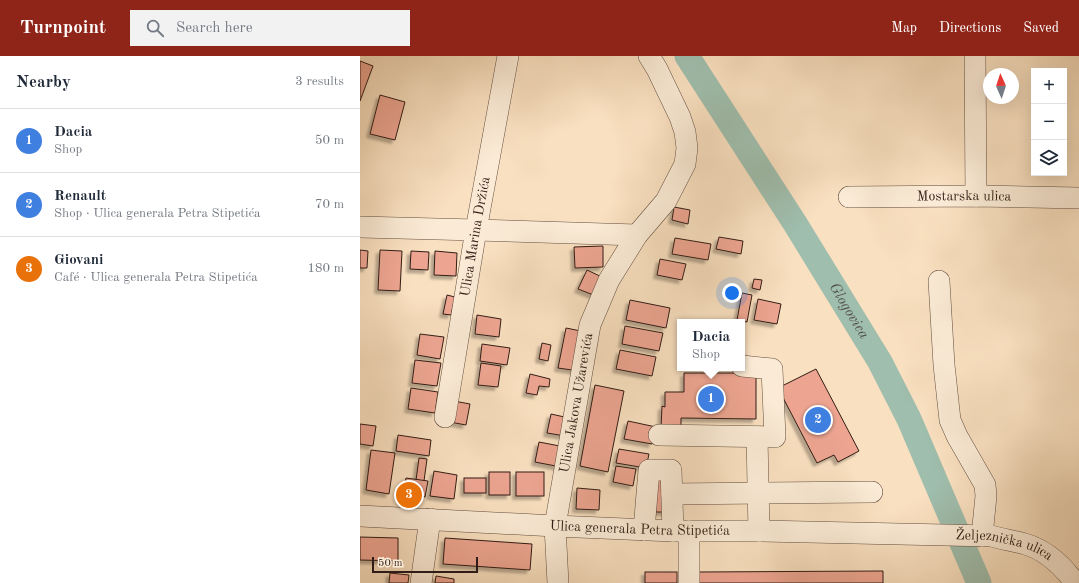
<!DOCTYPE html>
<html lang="en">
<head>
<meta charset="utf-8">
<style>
  :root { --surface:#fff; --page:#f2f2f3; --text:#1f2937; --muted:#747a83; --line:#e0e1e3; --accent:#8f2418 }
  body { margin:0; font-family:"Old Standard TT",serif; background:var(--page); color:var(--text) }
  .controls { position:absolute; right:12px; top:12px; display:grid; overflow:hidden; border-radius:0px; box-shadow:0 4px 16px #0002 }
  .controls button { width:36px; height:36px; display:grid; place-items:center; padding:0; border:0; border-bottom:1px solid var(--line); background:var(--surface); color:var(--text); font:20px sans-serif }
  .compass { position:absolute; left:623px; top:12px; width:36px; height:36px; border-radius:50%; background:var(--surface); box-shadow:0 4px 16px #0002; rotate:357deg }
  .scale { position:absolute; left:12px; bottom:10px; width:106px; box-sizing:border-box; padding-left:4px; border:2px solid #311d15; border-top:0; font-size:11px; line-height:14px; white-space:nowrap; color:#311d15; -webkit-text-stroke:3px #fbebd6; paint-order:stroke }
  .you { position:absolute; left:372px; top:237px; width:14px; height:14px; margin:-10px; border:3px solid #fff; border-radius:50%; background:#1a73e8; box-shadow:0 0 0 6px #1a73e833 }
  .badge { display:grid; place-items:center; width:26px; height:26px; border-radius:50%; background:var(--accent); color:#fff; font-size:13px; font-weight:700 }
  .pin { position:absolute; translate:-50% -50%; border:2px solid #fff; box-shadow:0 1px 4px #0006 }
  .popup { position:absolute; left:317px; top:263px; width:68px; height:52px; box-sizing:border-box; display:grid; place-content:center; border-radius:0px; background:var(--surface); filter:drop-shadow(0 1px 3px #0005); font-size:13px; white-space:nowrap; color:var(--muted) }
  .popup b { font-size:15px; color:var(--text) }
  .popup::after { content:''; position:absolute; left:50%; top:100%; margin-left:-8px; border:8px solid transparent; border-top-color:var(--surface) }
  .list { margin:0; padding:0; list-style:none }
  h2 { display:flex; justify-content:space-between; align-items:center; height:52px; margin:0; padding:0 16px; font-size:17px }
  h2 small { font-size:13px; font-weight:400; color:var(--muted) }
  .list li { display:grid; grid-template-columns:26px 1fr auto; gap:12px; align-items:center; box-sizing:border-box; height:64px; padding:0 16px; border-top:1px solid var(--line) }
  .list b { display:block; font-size:15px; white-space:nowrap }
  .list p { margin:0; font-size:13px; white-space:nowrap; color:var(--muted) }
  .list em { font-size:13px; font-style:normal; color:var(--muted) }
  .icon { flex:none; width:22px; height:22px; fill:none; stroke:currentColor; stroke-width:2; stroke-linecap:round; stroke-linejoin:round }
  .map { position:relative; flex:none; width:719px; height:527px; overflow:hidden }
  header { display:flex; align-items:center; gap:24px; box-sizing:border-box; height:56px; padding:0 20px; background:var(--accent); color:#fff }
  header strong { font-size:19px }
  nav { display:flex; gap:22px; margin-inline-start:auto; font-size:14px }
  .search { width:280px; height:36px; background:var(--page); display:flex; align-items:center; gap:10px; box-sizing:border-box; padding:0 14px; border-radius:0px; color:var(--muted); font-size:15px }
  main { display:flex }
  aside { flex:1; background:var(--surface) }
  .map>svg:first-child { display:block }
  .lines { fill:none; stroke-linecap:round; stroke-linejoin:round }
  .river { stroke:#9fbead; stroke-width:25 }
  .building { fill:#eda591; stroke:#311d15; filter:url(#shadow) }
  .minor-casing { stroke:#634e40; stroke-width:22 }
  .minor { stroke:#fbebd6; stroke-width:21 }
  .labels { text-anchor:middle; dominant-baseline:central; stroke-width:3; stroke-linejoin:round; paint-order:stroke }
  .street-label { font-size:14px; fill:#311d15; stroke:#fbebd6 }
  .water-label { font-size:15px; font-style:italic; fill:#524d43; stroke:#fbebd6 }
</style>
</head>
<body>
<header>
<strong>Turnpoint</strong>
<div class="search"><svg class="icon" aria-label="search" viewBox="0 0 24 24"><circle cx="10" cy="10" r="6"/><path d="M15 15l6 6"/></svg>Search here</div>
<nav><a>Map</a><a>Directions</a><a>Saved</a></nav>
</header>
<main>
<aside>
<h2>Nearby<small>3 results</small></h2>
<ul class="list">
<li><span class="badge" style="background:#3f7fe0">1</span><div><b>Dacia</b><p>Shop</p></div><em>50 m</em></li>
<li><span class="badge" style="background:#3f7fe0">2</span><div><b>Renault</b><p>Shop · Ulica generala Petra Stipetića</p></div><em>70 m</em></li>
<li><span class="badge" style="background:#e8710a">3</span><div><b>Giovani</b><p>Café · Ulica generala Petra Stipetića</p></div><em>180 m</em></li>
</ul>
</aside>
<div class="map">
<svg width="719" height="527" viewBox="0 0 719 527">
  <defs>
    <filter id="shadow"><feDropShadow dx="-3.5" dy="3.5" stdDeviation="1" flood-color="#0004"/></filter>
  </defs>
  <rect width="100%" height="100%" fill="#f9e0c0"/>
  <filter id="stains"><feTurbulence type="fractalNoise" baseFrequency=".005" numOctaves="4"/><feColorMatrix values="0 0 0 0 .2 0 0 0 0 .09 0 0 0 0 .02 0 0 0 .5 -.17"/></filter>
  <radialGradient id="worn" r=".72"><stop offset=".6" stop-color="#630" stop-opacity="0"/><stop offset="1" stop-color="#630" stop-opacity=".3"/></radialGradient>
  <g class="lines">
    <path class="river" id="s1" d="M327,0L436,169L520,306L549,363L619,527"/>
  </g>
  <g class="building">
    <polygon points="0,5 13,10 0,45"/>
    <polygon points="20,39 45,46 35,84 10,78"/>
    <polygon points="314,151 330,154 328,168 312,164"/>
    <polygon points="359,181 383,185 381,198 356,193"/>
    <polygon points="315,182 351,188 348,204 312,198"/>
    <polygon points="243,190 243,211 215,212 214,191"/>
    <polygon points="0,194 8,195 7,212 0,212"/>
    <polygon points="20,194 42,195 40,235 18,234"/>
    <polygon points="51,195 69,196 68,214 50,213"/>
    <polygon points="75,195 97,197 96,220 74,219"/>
    <polygon points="300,203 326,208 322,224 297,219"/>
    <polygon points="227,214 244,222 236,240 218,233"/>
    <polygon points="394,223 402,224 400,234 392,232"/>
    <polygon points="382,237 392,239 387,266 377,264"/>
    <polygon points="87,239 95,241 91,259 83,258"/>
    <polygon points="398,243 421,248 417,268 394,264"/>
    <polygon points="270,244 310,252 306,272 266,264"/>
    <polygon points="117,259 141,263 139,281 115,278"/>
    <polygon points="265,270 303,277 299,295 262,288"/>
    <polygon points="206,272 226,276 219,315 198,312"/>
    <polygon points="60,278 84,281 80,303 57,299"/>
    <polygon points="182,287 191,289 188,305 179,303"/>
    <polygon points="122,288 150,292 147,309 120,305"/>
    <polygon points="260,294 296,301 292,320 256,313"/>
    <polygon points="55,304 81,307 77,330 52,327"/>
    <polygon points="121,307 141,310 138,331 118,329"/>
    <polygon points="456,313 499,395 478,406 474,399 457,407 418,332"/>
    <polygon points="324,317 396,317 396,363 321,362 321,372 301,372 302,350 305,351 305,336 324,336"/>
    <polygon points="170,318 190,323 189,331 179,330 177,339 166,337"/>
    <polygon points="235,329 264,335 248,416 220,410"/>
    <polygon points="51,332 78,336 75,357 48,353"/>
    <polygon points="94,345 110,348 106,369 90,366"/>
    <polygon points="191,358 209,362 205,380 187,377"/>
    <polygon points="268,365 296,371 292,388 264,383"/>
    <polygon points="0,368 16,370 13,390 0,388"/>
    <polygon points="38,379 71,384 69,400 36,395"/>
    <polygon points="179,386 205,391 201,411 175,406"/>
    <polygon points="259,393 289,398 286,412 256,407"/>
    <polygon points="11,394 35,397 29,438 6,434"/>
    <polygon points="59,402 67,403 64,425 56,424"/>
    <polygon points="256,410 276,413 273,430 253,426"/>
    <polygon points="74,415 97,419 94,443 70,440"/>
    <rect x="129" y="416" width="21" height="23"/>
    <rect x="156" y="416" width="28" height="24"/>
    <polygon points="307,421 308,456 296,456 296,422"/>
    <polygon points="46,422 68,425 65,441 43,438"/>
    <rect x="104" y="422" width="22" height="15"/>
    <polygon points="217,432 240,434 239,454 216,453"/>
    <polygon points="0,481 38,482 38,505 0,504"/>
    <polygon points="85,482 172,488 170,514 83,508"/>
    <polygon points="523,515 523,527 338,527 338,516"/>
    <rect x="285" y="516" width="32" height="11"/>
    <polygon points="30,517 49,519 48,527 29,527"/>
    <polygon points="76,520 94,523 94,527 75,527"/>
  </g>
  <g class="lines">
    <g class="minor-casing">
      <g id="minor">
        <polyline points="615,0 616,140"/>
        <path id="s2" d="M489,141L616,140L719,142"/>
        <polyline points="0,171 116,174 277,179"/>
        <polyline points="579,225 584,309 590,364 597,380 625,429 626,440 622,480"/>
        <path id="s3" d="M85,361L116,174L148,0"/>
        <polyline points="299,379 415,381 412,313 382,310"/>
        <polyline points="397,381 399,475"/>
        <polyline points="312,438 512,436"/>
        <path id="s4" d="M0,460L195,470L313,475H399L631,480C642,483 654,485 665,488C686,494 702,509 715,527"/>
        <polyline points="284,474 289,414 311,414 313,475"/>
        <polyline points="329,475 329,527"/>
        <polyline points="61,527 70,463"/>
        <path id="s5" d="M198,527L195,470L230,269L249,224L277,179L306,145L325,108L327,92L325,76L320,61L297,13L289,0"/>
      </g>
    </g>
    <use href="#minor" class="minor"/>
  </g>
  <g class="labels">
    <g class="street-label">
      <text stroke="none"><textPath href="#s2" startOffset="115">Mostarska ulica</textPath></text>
      <text stroke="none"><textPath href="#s3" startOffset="183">Ulica Marina Držića</textPath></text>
      <text stroke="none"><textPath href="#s5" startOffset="182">Ulica Jakova Užarevića</textPath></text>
      <text stroke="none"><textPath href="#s4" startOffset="280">Ulica generala Petra Stipetića</textPath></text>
      <text stroke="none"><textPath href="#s4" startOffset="646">Željeznička ulica</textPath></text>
    </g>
    <g class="water-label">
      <text stroke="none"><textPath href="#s1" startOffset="302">Glogovica</textPath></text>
    </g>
  </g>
  <rect width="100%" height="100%" filter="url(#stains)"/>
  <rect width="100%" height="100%" fill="url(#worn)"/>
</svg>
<div class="controls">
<button>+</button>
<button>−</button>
<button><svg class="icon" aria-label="layers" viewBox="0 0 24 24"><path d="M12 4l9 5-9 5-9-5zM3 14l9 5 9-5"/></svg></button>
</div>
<svg class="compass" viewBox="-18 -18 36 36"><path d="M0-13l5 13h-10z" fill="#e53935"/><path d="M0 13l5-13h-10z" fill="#747a83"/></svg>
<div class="scale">50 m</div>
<div class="you"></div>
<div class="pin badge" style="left:351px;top:343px;background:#3f7fe0">1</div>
<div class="popup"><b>Dacia</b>Shop</div>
<div class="pin badge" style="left:458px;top:364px;background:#3f7fe0">2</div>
<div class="pin badge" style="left:49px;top:439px;background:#e8710a">3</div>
</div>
</main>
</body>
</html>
